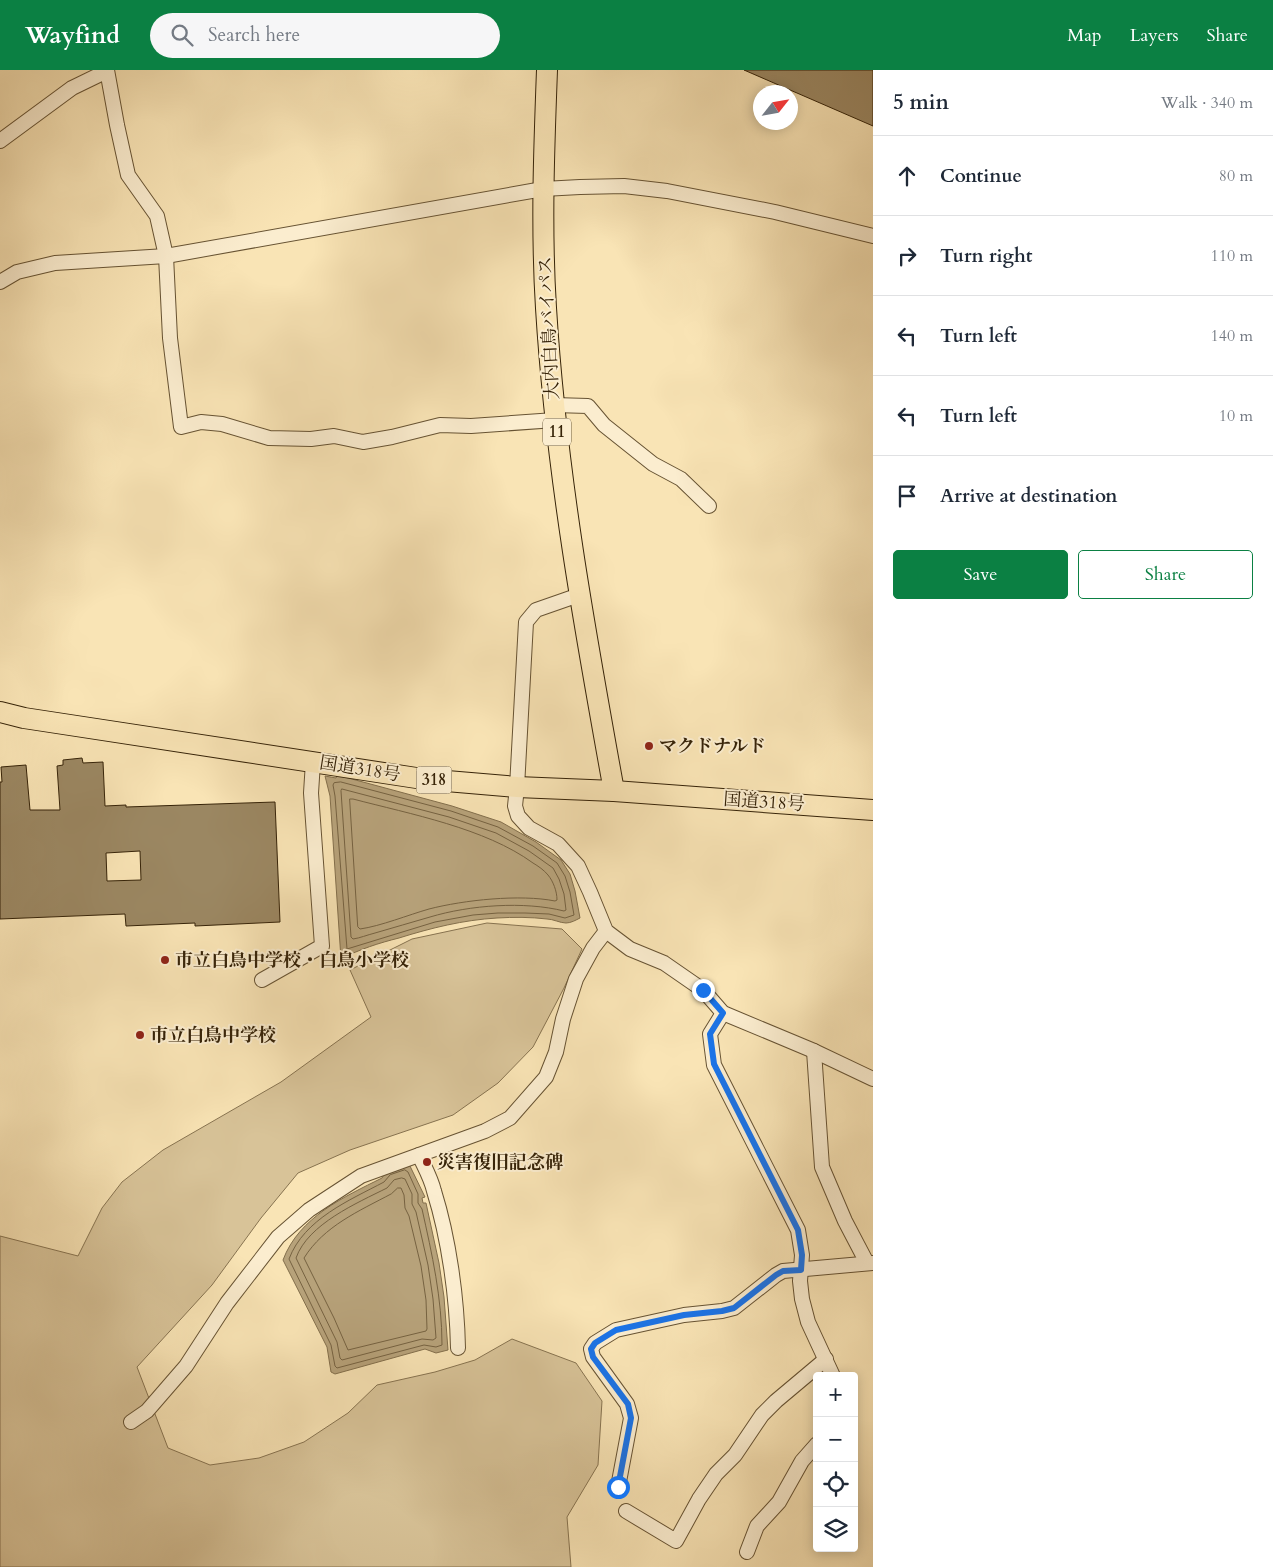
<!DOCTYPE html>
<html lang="en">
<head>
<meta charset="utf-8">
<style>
  :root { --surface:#fff; --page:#f6f6f7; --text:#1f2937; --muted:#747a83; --line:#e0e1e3; --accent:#0b8043 }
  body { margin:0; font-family:Cardo,"Noto Serif JP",serif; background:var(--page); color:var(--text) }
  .controls { position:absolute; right:15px; bottom:15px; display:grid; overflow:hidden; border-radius:5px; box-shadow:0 2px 12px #0003 }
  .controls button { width:45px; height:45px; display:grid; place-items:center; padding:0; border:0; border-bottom:1px solid var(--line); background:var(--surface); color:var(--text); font:25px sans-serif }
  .compass { position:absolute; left:753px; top:15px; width:45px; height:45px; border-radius:50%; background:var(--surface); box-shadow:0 2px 12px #0003; rotate:59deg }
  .stop { position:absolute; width:15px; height:15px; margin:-11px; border:4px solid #1a73e8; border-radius:50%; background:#fff }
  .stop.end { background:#1a73e8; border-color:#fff; box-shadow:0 1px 5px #0008 }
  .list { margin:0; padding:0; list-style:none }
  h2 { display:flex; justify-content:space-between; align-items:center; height:65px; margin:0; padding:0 20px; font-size:21px }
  h2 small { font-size:16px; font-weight:400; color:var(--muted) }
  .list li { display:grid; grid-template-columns:32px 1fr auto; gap:15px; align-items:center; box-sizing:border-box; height:80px; padding:0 20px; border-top:1px solid var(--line) }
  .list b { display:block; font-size:19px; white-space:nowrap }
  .list em { font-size:16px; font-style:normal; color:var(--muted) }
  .actions { display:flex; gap:10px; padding:15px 20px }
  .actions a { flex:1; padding:11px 0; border:1px solid var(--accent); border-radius:5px; text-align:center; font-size:18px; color:var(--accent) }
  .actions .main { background:var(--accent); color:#fff }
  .icon { flex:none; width:28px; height:28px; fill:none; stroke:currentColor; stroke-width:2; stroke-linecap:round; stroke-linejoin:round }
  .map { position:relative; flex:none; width:873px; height:1497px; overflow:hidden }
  header { display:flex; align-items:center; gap:30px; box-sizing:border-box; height:70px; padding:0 25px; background:var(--accent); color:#fff }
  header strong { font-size:24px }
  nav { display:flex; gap:28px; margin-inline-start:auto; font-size:18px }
  .search { width:350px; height:45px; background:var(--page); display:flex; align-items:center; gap:12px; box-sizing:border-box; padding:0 18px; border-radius:28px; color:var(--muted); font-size:19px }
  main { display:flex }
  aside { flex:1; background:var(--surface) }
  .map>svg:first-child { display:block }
  .green { fill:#d8c398; stroke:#877350 }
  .water { fill:#b7a27a; stroke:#836f4c }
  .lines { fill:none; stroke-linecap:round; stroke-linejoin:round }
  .shore { stroke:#766241; stroke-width:1 }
  .building { fill:#9b8762; stroke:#362308; fill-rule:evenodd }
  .minor-casing { stroke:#675333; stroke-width:16 }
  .highway-casing { stroke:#362308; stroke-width:22 }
  .minor { stroke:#fbedcf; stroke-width:14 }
  .highway { stroke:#f9e4b5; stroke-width:20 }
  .route { stroke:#1a73e8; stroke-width:6 }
  .poi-dot { fill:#8f2418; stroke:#fbedcf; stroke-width:2 }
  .labels { text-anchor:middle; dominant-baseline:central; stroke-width:4; stroke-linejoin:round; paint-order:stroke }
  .shield { fill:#fbedcf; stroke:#716044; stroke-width:1 }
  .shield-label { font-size:16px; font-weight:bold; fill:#362308 }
  .street-label { font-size:18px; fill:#362308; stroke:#fbedcf }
  .poi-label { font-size:18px; font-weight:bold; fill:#362308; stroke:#fbedcf; text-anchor:start }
</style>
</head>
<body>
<header>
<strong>Wayfind</strong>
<div class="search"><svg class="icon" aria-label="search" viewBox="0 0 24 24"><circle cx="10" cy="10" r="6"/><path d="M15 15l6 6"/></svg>Search here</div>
<nav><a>Map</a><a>Layers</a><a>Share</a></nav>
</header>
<main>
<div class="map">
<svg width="873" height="1497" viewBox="0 0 873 1497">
  <rect width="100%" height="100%" fill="#f9e4b5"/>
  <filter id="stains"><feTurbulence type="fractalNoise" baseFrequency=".004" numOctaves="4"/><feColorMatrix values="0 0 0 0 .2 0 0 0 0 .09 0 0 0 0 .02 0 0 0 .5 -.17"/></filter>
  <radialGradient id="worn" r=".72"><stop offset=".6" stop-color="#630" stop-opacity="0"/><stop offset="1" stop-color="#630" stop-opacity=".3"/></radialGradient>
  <polygon class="green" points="487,853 562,859 582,879 564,918 533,977 498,1013 453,1045 350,1080 298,1103 261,1148 212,1215 137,1297 168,1378 210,1395 259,1388 304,1372 348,1343 377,1315 435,1302 475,1290 512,1269 576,1293 602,1331 598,1395 567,1447 571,1497 0,1497 0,1166 78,1186 102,1138 122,1112 163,1080 281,1012 371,947 350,900 412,869"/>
  <g class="water">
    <path d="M337,705L452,736L501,752L536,772L561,790L570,804L575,821L580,848C576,850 571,853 566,853C560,853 553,849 547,849C531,847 513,847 497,848C463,850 431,858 399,868C379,873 360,879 341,889L330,726L325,706L336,708Z"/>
    <path d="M409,1094L425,1127L422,1128L423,1133H426L439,1193L444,1227L448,1280L436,1283L425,1279L335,1304L331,1302L327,1277L283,1190C299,1147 344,1127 382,1108L386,1101Z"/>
  </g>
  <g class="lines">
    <g class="shore">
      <polygon points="341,712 451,741 498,757 533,776 557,793 565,806 570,822 574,845 565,848 549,844 525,843 498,843 473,845 435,852 347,879 335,726 333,715 334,713"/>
      <path d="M342,719L449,747L496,763L529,781L553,798L559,809L564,824L566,840L564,841C524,831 470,835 430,847C412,852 393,858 375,863C367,865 360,868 353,869L351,867L341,721Z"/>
      <path d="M350,729H353C410,744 485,758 533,793C538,796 544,800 548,805C553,811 557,821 557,830L555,831C520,824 464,830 429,839C408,845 381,856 360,859L358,857Z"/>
      <path d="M405,1100L408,1102L418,1124V1133L422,1139C432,1184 442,1228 442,1275L436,1277L424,1275L337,1298L335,1296L331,1275L289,1189C304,1149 350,1130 384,1112L390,1105Z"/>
      <path d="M402,1108L405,1109L412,1124V1134L416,1142L428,1195L433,1229L436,1268L433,1270L422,1269L342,1290L340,1288L337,1272L296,1188C308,1154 357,1133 387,1118L394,1110Z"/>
      <path d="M398,1118H401L404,1125L405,1138L409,1146L421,1196L426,1230L427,1259L426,1261L348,1280L334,1248L304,1188C324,1156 359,1141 391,1124Z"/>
    </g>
  </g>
  <g class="building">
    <polygon points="744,0 873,0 873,56"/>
    <path d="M82,688L83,693L103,692L105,736L126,735V737L275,732L280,852L195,856V853L126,856L125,844L0,849V712H2L1,697L26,695L30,740H60L57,696L63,695V690ZM140,781L141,810L107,811L106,783Z"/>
  </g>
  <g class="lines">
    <g class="minor-casing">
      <g id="minor">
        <polyline points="107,0 117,55 128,105 157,146 166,186 170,268 181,357 201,352 222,354 269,368 311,369 334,366 363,372 392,367 440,355 471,356 555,350"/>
        <polyline points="0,71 72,18 107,1"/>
        <polyline points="0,212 17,202 55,193 166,186 543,119 580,117 624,116 667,121 775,142 873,166"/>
        <polyline points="554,335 588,336 604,355 653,394 681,409 709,436"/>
        <polyline points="579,525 536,540 526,552 517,717 515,736 518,746 529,758 558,774 578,796 590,822 606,861 630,879 664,893 703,920 723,943 814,981 873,1009"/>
        <polyline points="262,910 322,876 311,723 313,692"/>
        <polyline points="723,943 710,964 714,995 798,1160 802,1185 800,1211 802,1229 808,1252 833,1306"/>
        <polyline points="814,981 822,1097 845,1151 867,1193"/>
        <path d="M419,1085C424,1096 431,1108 434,1121C449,1169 457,1228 458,1278"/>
        <polyline points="131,1352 147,1341 186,1296 227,1233 278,1167 309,1140 361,1106 485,1061 510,1048 546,1007 556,982 563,949 576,909 593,878 606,861"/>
        <polyline points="618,1417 631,1348 627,1334 593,1287 591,1279 595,1273 616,1260 684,1245 722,1241 734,1238 776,1205 783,1201 873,1193"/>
        <polyline points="626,1441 676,1471 699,1429 716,1404 735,1385 762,1345 776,1331 826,1289"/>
        <polyline points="747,1482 757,1456 779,1432 802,1391 817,1374"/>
      </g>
    </g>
    <g class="highway-casing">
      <g id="highway">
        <path d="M547,0C544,79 541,159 546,238C556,401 585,561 614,721"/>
        <polyline points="0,642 24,648 423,709 517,717 614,721 873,740"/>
      </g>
    </g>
    <use href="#minor" class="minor"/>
    <use href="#highway" class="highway"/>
  </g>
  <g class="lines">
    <polyline class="route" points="618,1417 631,1348 628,1334 593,1287 591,1279 595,1273 616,1260 684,1245 722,1241 734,1238 776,1205 783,1201 801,1200 802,1185 798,1160 714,994 710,964 723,943 703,920"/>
  </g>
  <g class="poi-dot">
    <circle cx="649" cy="676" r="5"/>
    <circle cx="165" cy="890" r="5"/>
    <circle cx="140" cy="965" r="5"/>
    <circle cx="427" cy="1092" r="5"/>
  </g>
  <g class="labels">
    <g class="shield">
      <rect x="543" y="348.5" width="28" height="27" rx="4"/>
      <rect x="416.5" y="696.5" width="35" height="27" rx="4"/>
    </g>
    <g class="shield-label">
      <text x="557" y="362">11</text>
      <text x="434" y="710">318</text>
    </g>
    <g class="street-label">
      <text transform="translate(549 258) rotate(-93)">大内白鳥バイパス</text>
      <text transform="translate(360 699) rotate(9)">国道318号</text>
      <text transform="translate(764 732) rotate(4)">国道318号</text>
    </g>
    <g class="poi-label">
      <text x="659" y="676">マクドナルド</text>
      <text x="175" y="890">市立白鳥中学校・白鳥小学校</text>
      <text x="150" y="965">市立白鳥中学校</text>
      <text x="437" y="1092">災害復旧記念碑</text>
    </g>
  </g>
  <rect width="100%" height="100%" filter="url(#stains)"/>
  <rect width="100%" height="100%" fill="url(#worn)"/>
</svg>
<div class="controls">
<button>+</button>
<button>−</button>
<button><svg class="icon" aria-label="locate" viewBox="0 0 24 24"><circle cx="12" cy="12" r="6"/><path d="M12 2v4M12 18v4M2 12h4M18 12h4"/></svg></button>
<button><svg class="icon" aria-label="layers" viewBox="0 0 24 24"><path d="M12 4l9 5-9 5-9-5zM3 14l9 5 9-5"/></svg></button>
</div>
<svg class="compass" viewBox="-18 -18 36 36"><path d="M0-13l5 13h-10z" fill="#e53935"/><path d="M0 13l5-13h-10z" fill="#747a83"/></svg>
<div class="stop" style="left:618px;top:1417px"></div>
<div class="stop end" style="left:703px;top:920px"></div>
</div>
<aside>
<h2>5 min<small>Walk · 340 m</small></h2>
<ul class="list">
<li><svg class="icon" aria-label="ahead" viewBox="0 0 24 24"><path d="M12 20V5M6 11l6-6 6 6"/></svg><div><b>Continue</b></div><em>80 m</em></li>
<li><svg class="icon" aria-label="right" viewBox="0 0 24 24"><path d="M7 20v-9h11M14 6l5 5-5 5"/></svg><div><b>Turn right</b></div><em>110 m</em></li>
<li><svg class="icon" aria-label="left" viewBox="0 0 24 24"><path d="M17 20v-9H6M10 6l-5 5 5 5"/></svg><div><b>Turn left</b></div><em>140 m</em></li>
<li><svg class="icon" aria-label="left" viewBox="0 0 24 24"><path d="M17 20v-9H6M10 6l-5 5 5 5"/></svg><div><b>Turn left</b></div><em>10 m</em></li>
<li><svg class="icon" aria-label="arrive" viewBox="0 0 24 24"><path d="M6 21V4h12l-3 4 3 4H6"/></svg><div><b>Arrive at destination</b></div></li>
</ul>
<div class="actions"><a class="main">Save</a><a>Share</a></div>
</aside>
</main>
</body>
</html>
